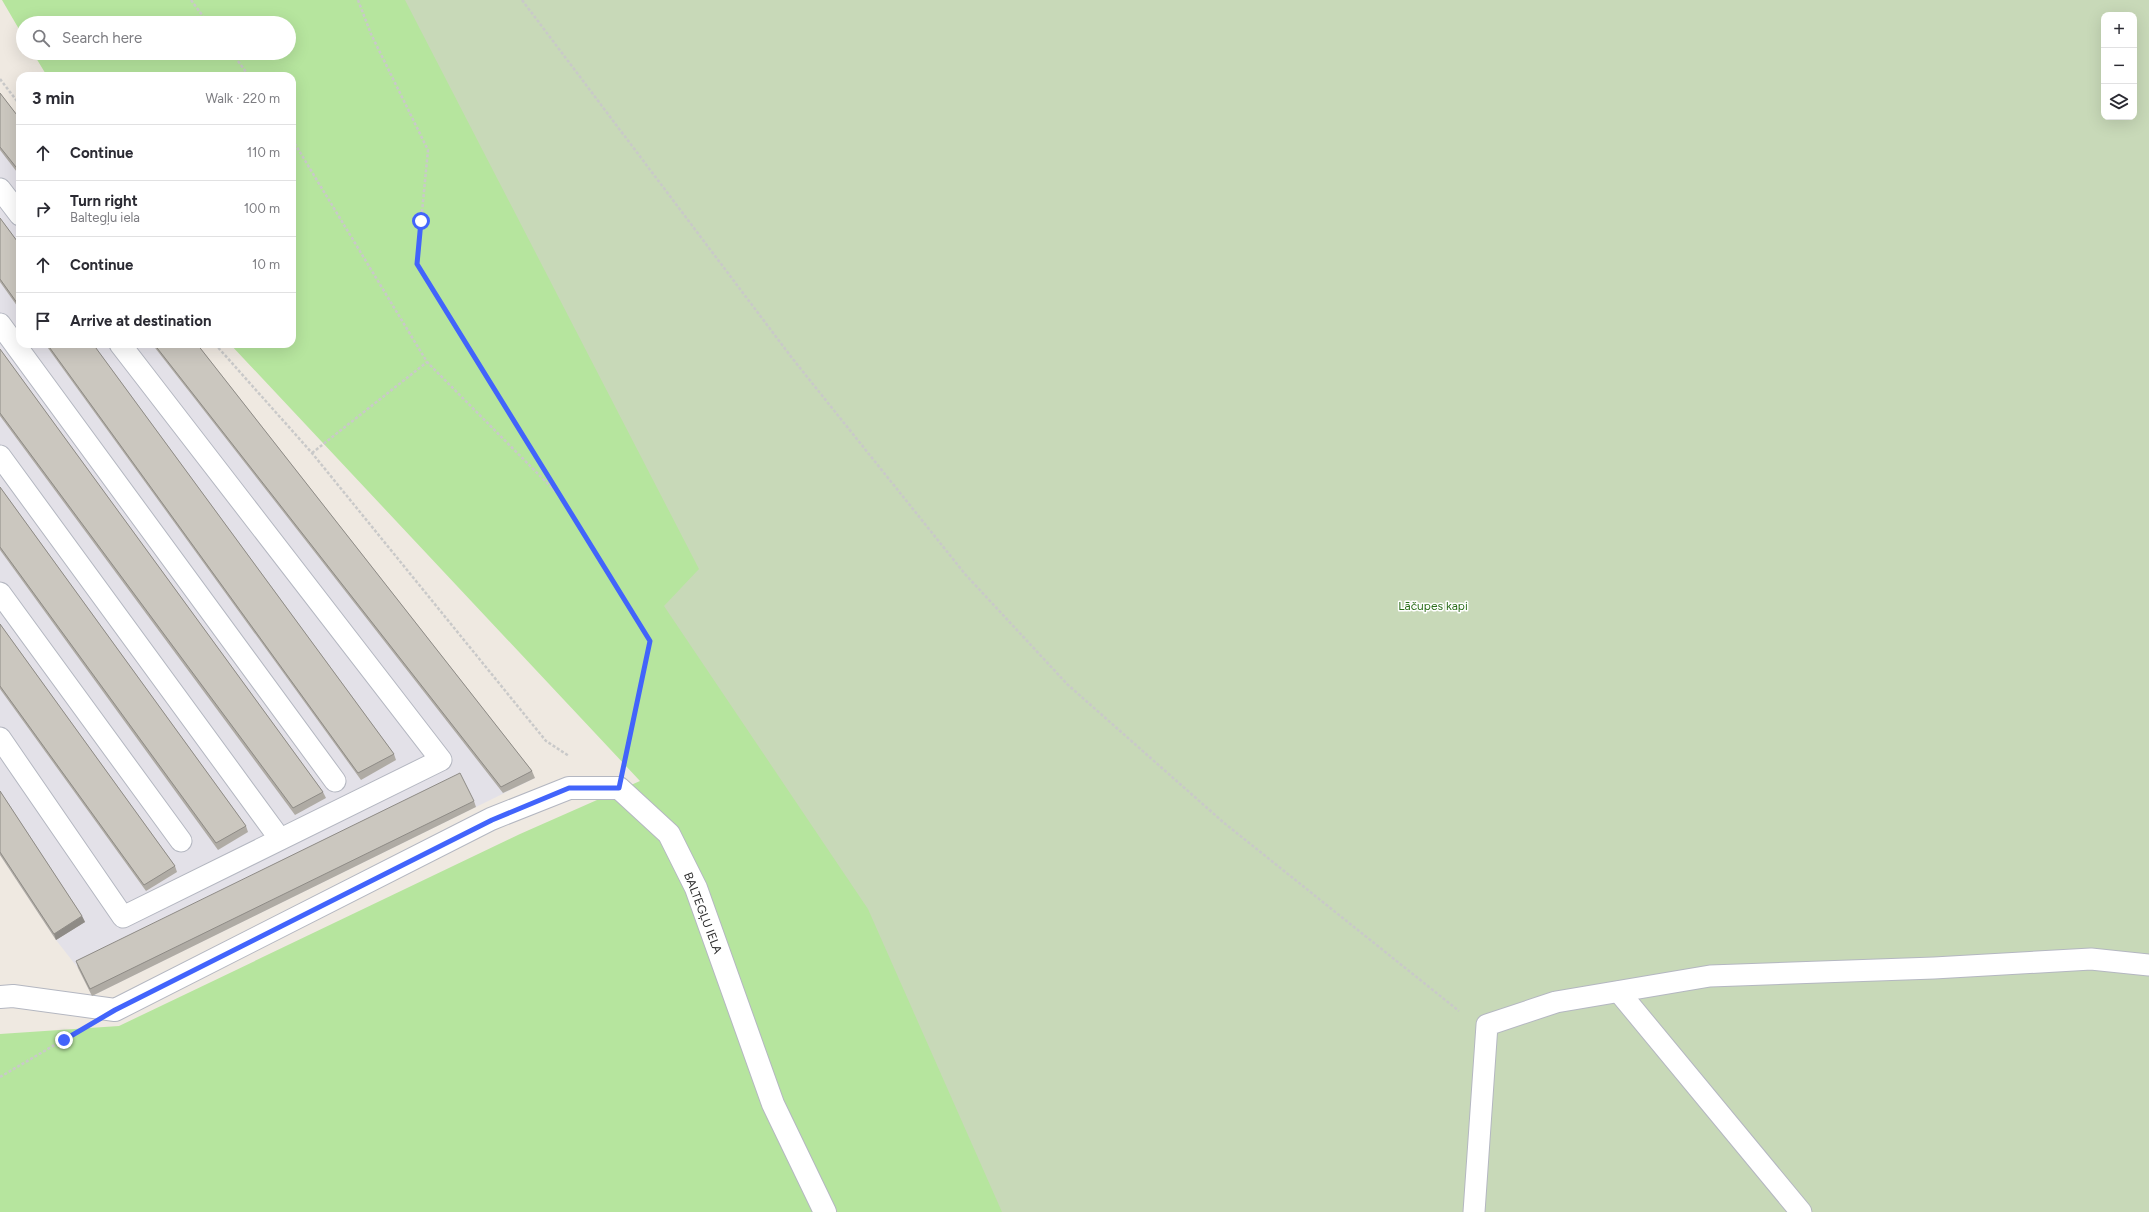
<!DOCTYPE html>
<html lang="en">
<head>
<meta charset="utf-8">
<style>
  :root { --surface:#fff; --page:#f2f2f3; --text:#2b2b33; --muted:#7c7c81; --line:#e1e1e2 }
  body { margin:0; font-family:Figtree,sans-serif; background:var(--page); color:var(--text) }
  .controls { position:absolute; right:12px; top:12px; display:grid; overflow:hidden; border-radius:8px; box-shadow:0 4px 16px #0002 }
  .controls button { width:36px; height:36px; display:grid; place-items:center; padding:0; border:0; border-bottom:1px solid var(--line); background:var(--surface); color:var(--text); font:20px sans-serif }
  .stop { position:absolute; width:12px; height:12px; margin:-9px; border:3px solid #4264fb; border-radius:50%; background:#fff }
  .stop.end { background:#4264fb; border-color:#fff; box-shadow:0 1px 4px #0008 }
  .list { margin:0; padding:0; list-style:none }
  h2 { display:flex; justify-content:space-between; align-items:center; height:52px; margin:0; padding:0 16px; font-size:17px }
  h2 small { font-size:13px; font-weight:400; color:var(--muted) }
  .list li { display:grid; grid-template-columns:26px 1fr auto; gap:12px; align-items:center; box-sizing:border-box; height:56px; padding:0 16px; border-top:1px solid var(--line) }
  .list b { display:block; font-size:15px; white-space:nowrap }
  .list p { margin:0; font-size:13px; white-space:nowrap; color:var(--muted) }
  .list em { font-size:13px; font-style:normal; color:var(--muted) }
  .icon { flex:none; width:22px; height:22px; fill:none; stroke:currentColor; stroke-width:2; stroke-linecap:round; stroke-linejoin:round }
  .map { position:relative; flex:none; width:2149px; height:1212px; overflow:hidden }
  .search { position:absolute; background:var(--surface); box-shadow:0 4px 16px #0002; left:16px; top:16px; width:280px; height:44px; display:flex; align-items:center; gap:10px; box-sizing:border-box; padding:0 14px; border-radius:22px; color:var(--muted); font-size:15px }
  .panel { position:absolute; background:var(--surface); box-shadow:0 4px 16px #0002; left:16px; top:72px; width:280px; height:276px; border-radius:12px }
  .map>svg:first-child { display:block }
  .industrial { fill:#e3e1e8 }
  .green { fill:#b6e59e; fill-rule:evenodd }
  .cemetery { fill:#c8d9b8; fill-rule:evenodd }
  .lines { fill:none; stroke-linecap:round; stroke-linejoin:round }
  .service-casing { stroke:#b4b7c1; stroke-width:23 }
  .minor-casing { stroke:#b4b7c1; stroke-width:24 }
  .path { stroke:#c9c9c9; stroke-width:2.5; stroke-dasharray:3 2; stroke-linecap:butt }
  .service { stroke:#fff; stroke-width:21 }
  .minor { stroke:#fff; stroke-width:22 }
  .wall { fill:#afaba4 }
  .shaded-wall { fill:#8e8b86 }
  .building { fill:#cbc7bf; stroke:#8e8b86 }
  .route { stroke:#4264fb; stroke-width:5 }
  .labels { text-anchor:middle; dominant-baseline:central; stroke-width:3; stroke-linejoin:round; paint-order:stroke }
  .park-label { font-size:12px; fill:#2c6e1b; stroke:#fff }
  .street-label { font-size:12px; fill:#2e2e2e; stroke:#fff }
</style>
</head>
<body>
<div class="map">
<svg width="2149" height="1212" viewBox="0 0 2149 1212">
  <rect width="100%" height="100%" fill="#efe9e1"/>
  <polygon class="industrial" points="0,97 20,122 20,344 194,344 535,778 92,996 78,968 56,940 0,855"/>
  <path class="green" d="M2,0H2149V1212H0V1034L119,1026L520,834L640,781L230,344H292V76H47L33,53H289V23H23V36ZM2104,15H2134V117H2104Z"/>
  <path class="cemetery" d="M405,0H2149V1212H1002L868,909L664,606L699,569ZM2104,15H2134V117H2104Z"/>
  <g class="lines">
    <g class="service-casing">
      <g id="service">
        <polyline points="0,189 20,215"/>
        <polyline points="0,324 335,781"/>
        <polyline points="0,456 280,839"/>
        <polyline points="0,593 181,841"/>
        <polyline points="0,738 123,917 441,760 120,344"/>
        <polyline points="1619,992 1801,1212"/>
        <polyline points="1474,1212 1487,1025 1556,1002 1710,976 1934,968 2091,959 2149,965"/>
      </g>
    </g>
    <g class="minor-casing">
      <polyline id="minor" points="0,997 13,996 115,1010 491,819 569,788 619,788 669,834 696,888 773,1104 825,1212"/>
    </g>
    <g class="path">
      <polyline points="191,0 208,23"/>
      <polyline points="358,0 371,34 428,150 417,264 650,641 626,758"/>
      <polyline points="522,0 792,358 965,574 1067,684 1223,822 1459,1011"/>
      <polyline points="232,53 249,76"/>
      <polyline points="0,79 20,105"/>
      <polyline points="292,139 427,362 556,492"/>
      <polyline points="215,344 312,453 546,741 569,756"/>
      <polyline points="312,453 427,362"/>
      <polyline points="0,1077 70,1036"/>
    </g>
    <use href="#service" class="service"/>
    <use href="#minor" class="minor"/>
  </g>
  <g class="wall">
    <polygon points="0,93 20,119 20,176 0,150"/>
    <polygon points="0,218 20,245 20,310 0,282"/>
    <polygon points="45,344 93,344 394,754 396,760 361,780"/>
    <polygon points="152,344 197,344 532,771 535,778 503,793"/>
    <polygon points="0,349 323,792 326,798 295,815 0,416"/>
    <polygon points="0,487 246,826 248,832 218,850 0,550"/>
    <polygon points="0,624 175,866 177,872 146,891 0,689"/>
    <polygon points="0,791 82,916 85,922 56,940 0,855"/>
    <polygon points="474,801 476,807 92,996 78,968 76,961"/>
  </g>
  <polygon class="shaded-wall" points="82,916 85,922 56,940 54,934"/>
  <g class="building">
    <polygon points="0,93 20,119 20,172 0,147"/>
    <polygon points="0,218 20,245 20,307 0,279"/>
    <polygon points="47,344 93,344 394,754 358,773"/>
    <polygon points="154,344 197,344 532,771 501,787"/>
    <polygon points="0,349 323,792 293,808 0,413"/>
    <polygon points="0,487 246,826 216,843 0,547"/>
    <polygon points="0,624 175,866 144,885 0,686"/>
    <polygon points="460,773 474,801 90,989 76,961"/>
    <polygon points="0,791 82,916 54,934 0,852"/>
  </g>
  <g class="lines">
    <polyline class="route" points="64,1040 115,1010 492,820 569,788 619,788 650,641 417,264 421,221"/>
  </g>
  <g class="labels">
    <g class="park-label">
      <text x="1433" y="606">Lāčupes kapi</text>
    </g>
    <g class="street-label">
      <text transform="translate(703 913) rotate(69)">BALTEGĻU IELA</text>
    </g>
  </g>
</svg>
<div class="controls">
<button>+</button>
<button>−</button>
<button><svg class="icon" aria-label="layers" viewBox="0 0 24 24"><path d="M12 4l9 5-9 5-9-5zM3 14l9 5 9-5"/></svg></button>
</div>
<div class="stop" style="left:421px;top:221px"></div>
<div class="stop end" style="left:64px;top:1040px"></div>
<div class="search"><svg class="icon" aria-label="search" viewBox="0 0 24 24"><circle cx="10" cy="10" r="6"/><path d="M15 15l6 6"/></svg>Search here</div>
<section class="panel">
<h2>3 min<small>Walk · 220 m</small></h2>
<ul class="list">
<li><svg class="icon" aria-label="ahead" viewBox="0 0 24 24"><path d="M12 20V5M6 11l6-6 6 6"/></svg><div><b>Continue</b></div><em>110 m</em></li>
<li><svg class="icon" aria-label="right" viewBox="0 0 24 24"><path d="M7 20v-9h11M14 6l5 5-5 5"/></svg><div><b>Turn right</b><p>Baltegļu iela</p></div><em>100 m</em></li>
<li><svg class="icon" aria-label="ahead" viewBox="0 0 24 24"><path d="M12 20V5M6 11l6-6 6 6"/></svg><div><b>Continue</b></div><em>10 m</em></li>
<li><svg class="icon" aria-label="arrive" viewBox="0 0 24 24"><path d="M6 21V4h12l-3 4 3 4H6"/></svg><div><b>Arrive at destination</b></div></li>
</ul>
</section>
</div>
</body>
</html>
